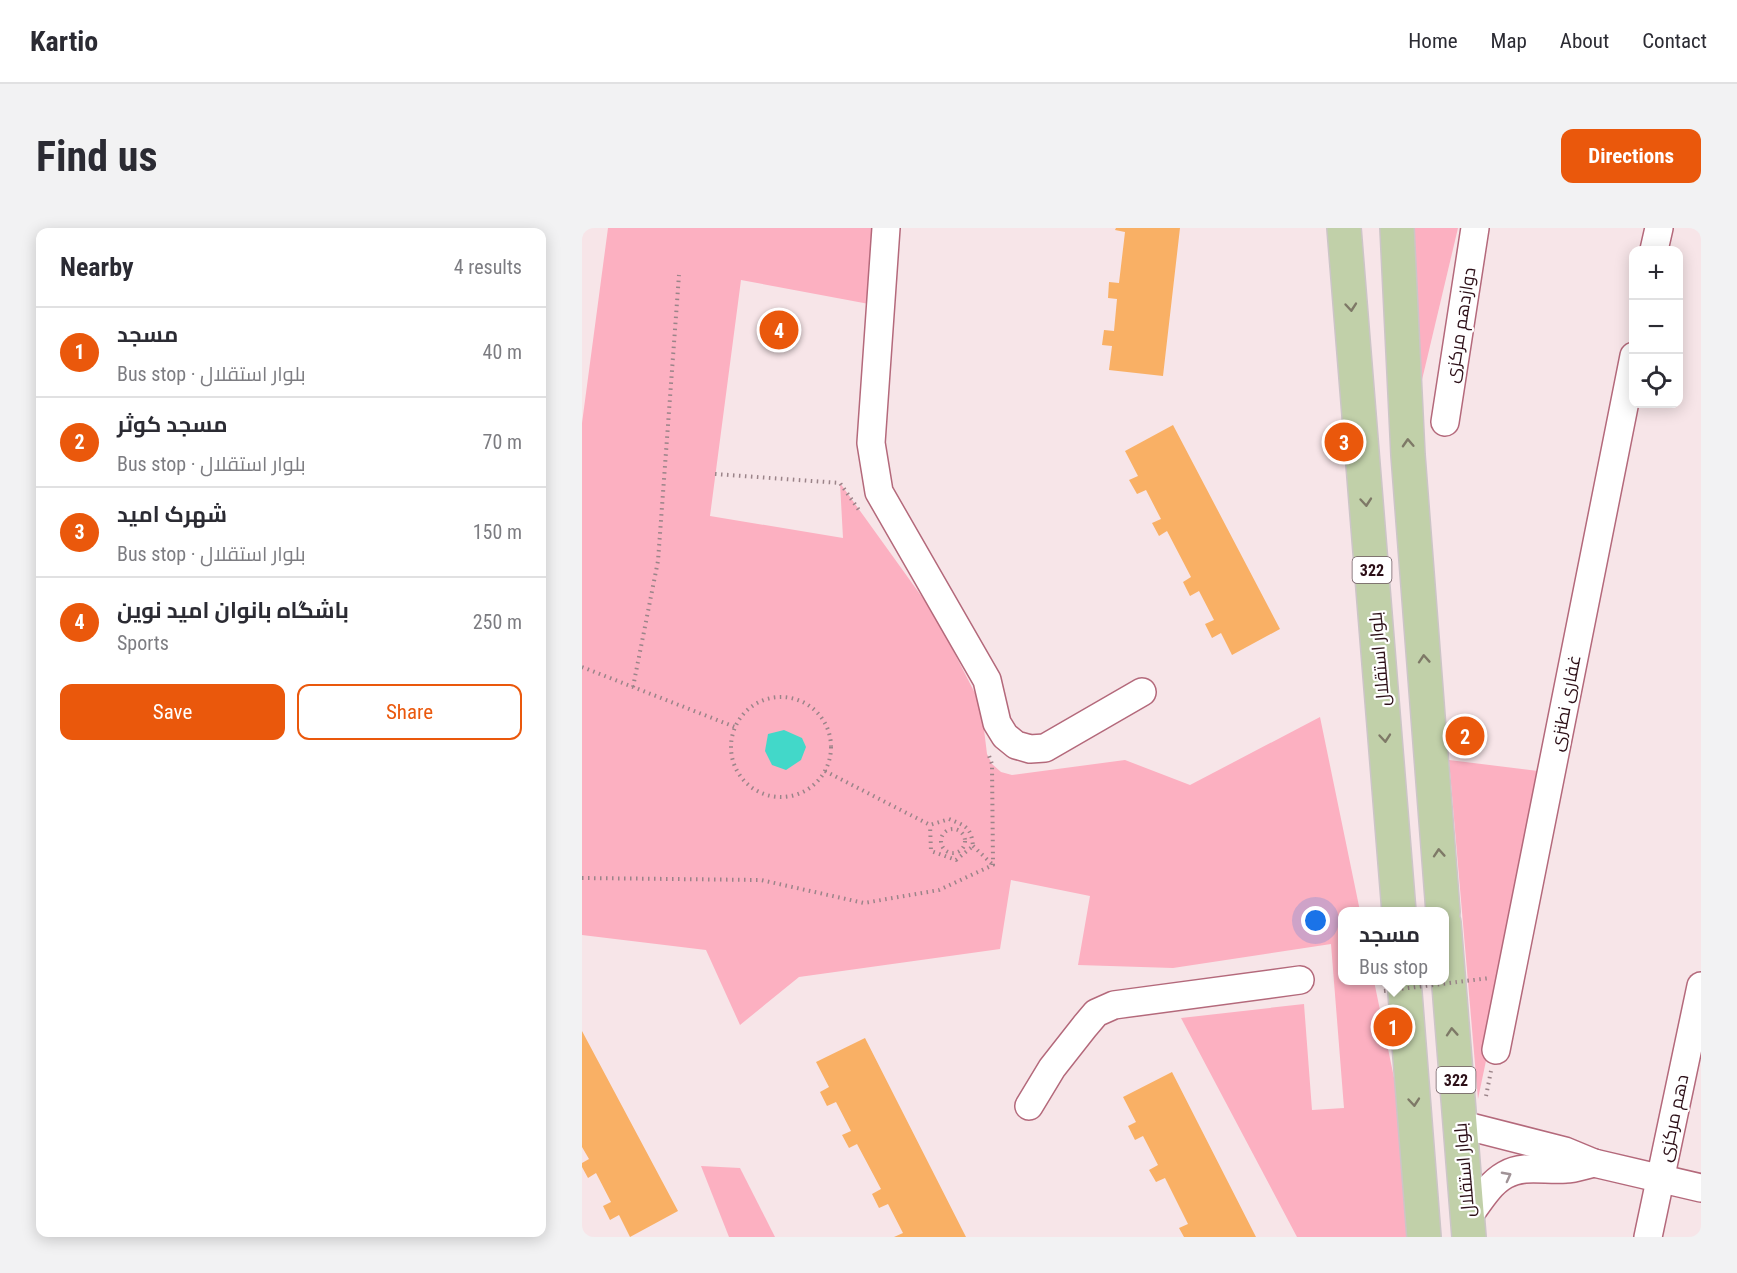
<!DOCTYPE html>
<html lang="en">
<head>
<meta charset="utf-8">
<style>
  :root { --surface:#fff; --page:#f2f2f3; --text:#2b2b33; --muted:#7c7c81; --line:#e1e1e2; --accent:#ea580c }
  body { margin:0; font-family:"Roboto Condensed",Cairo,sans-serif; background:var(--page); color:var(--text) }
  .controls { position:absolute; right:18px; top:18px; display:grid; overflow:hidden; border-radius:12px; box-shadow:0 3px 15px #0003 }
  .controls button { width:54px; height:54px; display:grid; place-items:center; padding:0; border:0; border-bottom:2px solid var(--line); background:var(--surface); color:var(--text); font:30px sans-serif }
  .you { position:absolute; left:734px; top:693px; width:21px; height:21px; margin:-15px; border:4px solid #fff; border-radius:50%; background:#1a73e8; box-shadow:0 0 0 9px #1a73e833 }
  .badge { display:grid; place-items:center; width:39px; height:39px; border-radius:50%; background:var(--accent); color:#fff; font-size:20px; font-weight:700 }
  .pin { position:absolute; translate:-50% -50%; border:3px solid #fff; box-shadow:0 2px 6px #0006 }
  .popup { position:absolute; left:756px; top:679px; width:111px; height:78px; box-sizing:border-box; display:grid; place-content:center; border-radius:12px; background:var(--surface); filter:drop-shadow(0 2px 4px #0005); font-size:20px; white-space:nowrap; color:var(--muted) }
  .popup b { font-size:22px; color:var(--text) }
  .popup::after { content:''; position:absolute; left:50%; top:100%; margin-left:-12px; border:12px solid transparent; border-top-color:var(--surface) }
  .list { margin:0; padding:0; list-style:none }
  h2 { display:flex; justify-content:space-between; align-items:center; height:78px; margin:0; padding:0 24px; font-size:26px }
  h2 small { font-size:20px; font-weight:400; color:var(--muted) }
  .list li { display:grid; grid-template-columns:39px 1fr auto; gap:18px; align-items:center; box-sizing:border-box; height:90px; padding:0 24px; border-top:2px solid var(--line) }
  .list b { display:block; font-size:22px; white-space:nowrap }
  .list p { margin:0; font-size:20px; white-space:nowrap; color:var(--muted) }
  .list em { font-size:20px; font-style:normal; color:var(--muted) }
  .actions { display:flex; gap:12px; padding:18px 24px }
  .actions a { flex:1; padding:14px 0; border:2px solid var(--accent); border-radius:12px; text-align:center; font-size:21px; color:var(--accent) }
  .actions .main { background:var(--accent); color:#fff }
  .icon { flex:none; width:33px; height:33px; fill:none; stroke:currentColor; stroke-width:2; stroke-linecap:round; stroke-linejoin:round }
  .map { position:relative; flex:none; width:1119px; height:1009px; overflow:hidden; border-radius:12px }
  header { display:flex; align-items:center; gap:36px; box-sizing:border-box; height:84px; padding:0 30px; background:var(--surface); border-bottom:2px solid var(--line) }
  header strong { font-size:28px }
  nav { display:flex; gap:33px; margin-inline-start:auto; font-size:21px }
  .intro { display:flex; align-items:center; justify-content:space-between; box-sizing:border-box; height:144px; padding:0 36px }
  h1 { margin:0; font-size:42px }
  .button { padding:15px 27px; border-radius:12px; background:var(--accent); color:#fff; font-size:21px; font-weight:700 }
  main { display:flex; gap:36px; padding:0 36px }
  aside { flex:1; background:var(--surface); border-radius:12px; box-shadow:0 3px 15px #0003 }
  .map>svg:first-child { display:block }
  .green { fill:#fcb0c1 }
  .water { fill:#42d8c9 }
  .building { fill:#f9b065 }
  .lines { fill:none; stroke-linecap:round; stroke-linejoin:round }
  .minor-casing { stroke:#b4697b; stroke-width:30 }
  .major-casing { stroke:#ccc5c7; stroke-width:36 }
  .path { stroke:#9b8489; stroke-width:4; stroke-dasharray:1.5 4.5; stroke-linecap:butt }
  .minor { stroke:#fff; stroke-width:27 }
  .major { stroke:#c1d0a9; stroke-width:33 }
  .path-bridge { stroke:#9b8489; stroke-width:4; stroke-dasharray:1.5 4.5; stroke-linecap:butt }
  .oneway { stroke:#7e7967 }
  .oneway2 { stroke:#a09397 }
  .labels { text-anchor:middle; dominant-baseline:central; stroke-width:4.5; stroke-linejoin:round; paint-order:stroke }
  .shield { fill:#fff; stroke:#6b575d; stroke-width:1.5 }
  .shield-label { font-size:16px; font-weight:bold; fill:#2c0f17 }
  .street-label { font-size:18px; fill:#2c0f17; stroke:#fff }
</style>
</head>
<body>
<header>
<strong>Kartio</strong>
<nav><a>Home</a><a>Map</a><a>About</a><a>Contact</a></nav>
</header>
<div class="intro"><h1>Find us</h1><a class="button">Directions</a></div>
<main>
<aside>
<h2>Nearby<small>4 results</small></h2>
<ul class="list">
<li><span class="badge">1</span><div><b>مسجد</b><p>Bus stop · بلوار استقلال</p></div><em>40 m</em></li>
<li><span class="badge">2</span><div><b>مسجد کوثر</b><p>Bus stop · بلوار استقلال</p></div><em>70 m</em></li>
<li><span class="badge">3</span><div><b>شهرک امید</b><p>Bus stop · بلوار استقلال</p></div><em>150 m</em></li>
<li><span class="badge">4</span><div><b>باشگاه بانوان امید نوین</b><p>Sports</p></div><em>250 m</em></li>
</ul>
<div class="actions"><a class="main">Save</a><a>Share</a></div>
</aside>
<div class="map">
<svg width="1119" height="1009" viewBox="0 0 1119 1009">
  <rect width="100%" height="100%" fill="#f7e5e8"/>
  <g class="green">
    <polygon points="26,0 294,0 287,76 159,52 128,288 261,310 258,255 353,387 399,477 405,526 410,536 419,544 430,547 543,532 608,557 738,489 778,683 760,684 760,752 792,753 816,869 827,1009 715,1009 599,790 722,776 730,882 762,880 749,716 591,740 496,737 508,668 429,652 418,721 217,749 158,797 124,722 0,707 0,195"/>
    <polygon points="823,0 876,0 835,173"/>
    <polygon points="867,532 956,543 915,780 896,871"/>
    <polygon points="119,938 158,940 193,1009 147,1009"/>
  </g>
  <polygon class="water" points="202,502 220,510 224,519 219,532 204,542 190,537 183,523 186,506"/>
  <g class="building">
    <polygon points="534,0 598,0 581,148 527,142 530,118 520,117 522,102 532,103 535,71 526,70 527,54 537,55 543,4 533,2"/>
    <polygon points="591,197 698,401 650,427 639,405 630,410 623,396 632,392 617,363 608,368 601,354 609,349 585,303 577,308 570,295 579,291 564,262 555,266 547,252 556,248 543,223"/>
    <polygon points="0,803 96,983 48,1009 37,987 28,992 21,978 29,974 14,945 6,950 0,939 0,935 7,931 0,919"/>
    <polygon points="283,810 384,1009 312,1009 321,1005 306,976 297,980 290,966 299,961 275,916 267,920 260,907 269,903 254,874 245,878 238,864 247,859 234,834"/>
    <polygon points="590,844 674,1009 602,1009 597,1000 606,996 583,950 574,954 567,942 576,937 561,908 553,912 546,898 554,894 541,869"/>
  </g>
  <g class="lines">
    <g class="minor-casing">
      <g id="minor">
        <polyline points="304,0 289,215 297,264 405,452 415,495 423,508 434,517 448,521 463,520 560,464"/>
        <polyline points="1072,22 1077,0"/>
        <polyline points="863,194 893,0"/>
        <polyline points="914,822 1052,128"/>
        <polyline points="447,878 470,840 503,798 514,785 532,777 718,752"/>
        <polyline points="877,896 983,923 1012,935 1119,960"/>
        <path d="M886,989C897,974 907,956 923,947C942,936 964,943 984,941C993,941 1003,937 1012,935"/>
        <polyline points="1066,1009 1119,758"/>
      </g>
    </g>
    <g class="major-casing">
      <g id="major">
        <polyline points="762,0 817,684"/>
        <polyline points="815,0 826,227 861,684"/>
        <polyline points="862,695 887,1009"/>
        <polyline points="822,752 842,1009"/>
      </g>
    </g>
    <g class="path">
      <polyline points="133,246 258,255 277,282"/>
      <polyline points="0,439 153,499"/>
      <polyline points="51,459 76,333 97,47"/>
      <circle cx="199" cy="519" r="50"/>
      <path d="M243,543L348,597L367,591C384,598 389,599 391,618L374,632L349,623L348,597"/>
      <circle cx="371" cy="613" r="12"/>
      <polyline points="391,618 411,637"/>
      <polyline points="0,650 179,652 282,675 357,662 411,637 410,536 406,525"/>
      <polyline points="904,868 909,843"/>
    </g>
    <use href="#minor" class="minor"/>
    <use href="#major" class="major"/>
    <polyline class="path-bridge" points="802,763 908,750"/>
  </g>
  <defs><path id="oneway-chevron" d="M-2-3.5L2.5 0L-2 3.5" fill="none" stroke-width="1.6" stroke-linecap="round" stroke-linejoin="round" transform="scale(1.5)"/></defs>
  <g class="oneway">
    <use href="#oneway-chevron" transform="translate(769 79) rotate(85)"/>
    <use href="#oneway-chevron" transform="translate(826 215) rotate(-93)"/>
    <use href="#oneway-chevron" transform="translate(784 274) rotate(85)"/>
    <use href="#oneway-chevron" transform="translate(842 431) rotate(-94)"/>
    <use href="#oneway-chevron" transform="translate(803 510) rotate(85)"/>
    <use href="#oneway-chevron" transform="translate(857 625) rotate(-94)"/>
    <use href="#oneway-chevron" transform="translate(870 804) rotate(-94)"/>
    <use href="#oneway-chevron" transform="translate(832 874) rotate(85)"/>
  </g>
  <use class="oneway2" href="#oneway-chevron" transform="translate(925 948) rotate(-28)"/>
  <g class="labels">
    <g class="shield">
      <rect x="770.5" y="329" width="39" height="26" rx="4.5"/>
      <rect x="854.5" y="839" width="39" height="26" rx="4.5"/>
    </g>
    <g class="shield-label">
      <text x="790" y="342">322</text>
      <text x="874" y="852">322</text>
    </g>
    <g class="street-label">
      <text transform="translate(878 97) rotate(-81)">دوازدهم مرکزی</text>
      <text transform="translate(797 431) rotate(-95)">بلوار استقلال</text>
      <text transform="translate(983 475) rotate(-79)">غفاری نطنزی</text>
      <text transform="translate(1091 890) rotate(-78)">دهم مرکزی</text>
      <text transform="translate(882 942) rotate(-95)">بلوار استقلال</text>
    </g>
  </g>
</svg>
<div class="controls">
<button>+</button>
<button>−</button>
<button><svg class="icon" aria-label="locate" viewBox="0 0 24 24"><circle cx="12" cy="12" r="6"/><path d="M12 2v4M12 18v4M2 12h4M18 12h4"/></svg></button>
</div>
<div class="you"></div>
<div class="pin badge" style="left:811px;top:799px">1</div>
<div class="popup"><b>مسجد</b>Bus stop</div>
<div class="pin badge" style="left:883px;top:508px">2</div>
<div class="pin badge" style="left:762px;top:214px">3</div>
<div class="pin badge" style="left:197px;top:102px">4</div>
</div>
</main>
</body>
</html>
